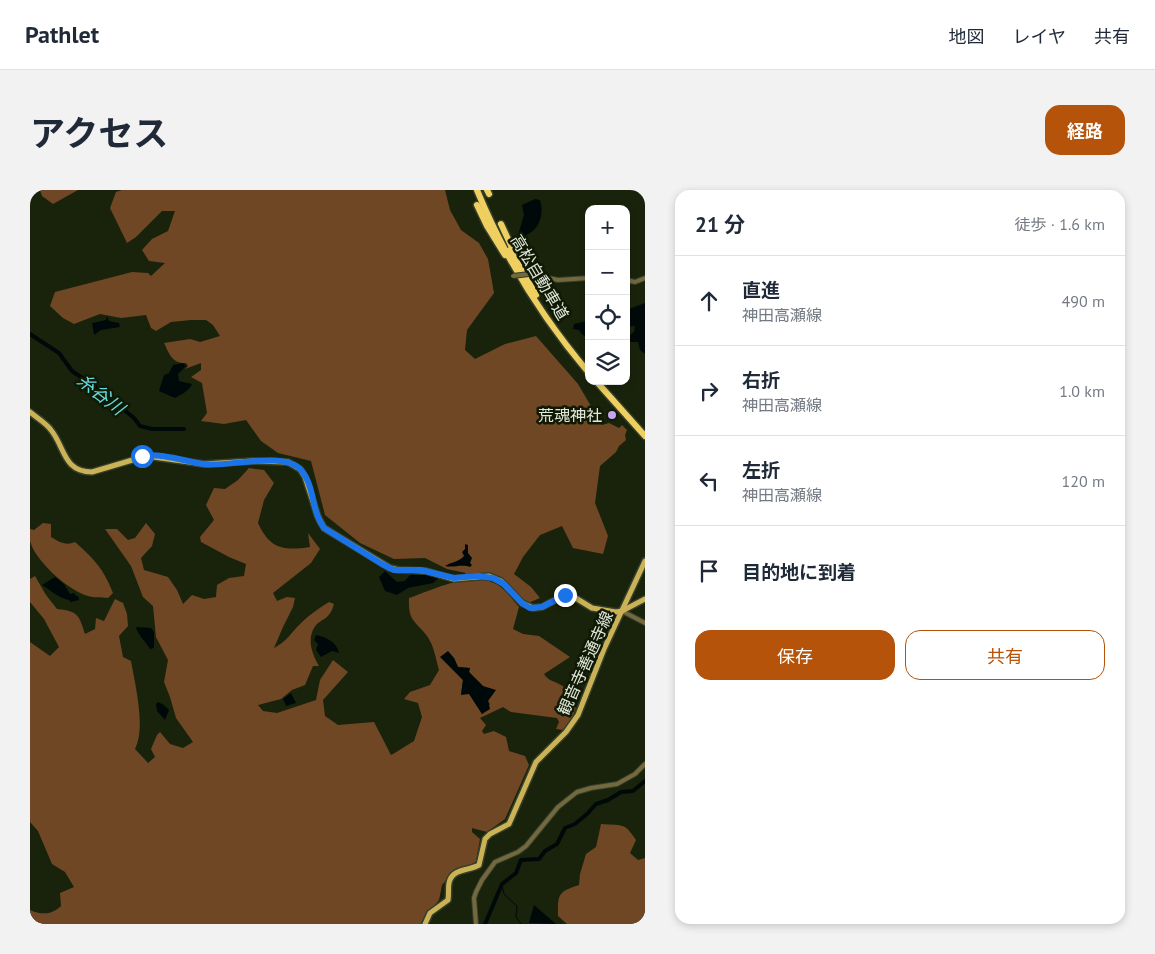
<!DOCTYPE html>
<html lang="ja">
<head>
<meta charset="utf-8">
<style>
  :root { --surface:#fff; --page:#f2f2f3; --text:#1f2937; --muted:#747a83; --line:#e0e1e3; --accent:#b45309 }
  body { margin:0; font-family:"PT Sans","Noto Sans JP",sans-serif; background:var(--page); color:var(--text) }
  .controls { position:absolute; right:15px; top:15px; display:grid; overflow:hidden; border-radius:10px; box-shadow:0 2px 8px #0003 }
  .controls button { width:45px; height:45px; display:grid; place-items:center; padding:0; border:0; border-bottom:1px solid var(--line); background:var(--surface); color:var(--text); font:25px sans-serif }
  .stop { position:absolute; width:15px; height:15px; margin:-11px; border:4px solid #1a73e8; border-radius:50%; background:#fff }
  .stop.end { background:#1a73e8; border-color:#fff; box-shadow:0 1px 5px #0008 }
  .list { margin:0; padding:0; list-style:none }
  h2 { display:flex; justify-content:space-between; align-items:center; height:65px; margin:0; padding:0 20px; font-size:21px }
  h2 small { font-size:16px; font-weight:400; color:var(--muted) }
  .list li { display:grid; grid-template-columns:32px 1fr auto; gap:15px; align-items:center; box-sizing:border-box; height:90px; padding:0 20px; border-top:1px solid var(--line) }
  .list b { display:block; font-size:19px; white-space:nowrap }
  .list p { margin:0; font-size:16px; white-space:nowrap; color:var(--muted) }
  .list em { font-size:16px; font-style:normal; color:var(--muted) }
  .actions { display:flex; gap:10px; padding:15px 20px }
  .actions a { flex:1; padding:11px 0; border:1px solid var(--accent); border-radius:15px; text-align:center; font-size:18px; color:var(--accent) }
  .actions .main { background:var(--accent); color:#fff }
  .icon { flex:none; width:28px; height:28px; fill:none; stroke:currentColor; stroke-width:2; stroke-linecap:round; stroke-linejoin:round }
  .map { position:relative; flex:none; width:615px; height:734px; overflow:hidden; border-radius:15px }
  header { display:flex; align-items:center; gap:30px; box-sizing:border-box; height:70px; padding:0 25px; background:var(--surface); border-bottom:1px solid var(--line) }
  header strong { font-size:24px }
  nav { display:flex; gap:28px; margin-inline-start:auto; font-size:18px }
  .intro { display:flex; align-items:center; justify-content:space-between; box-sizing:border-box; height:120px; padding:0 30px }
  h1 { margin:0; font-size:35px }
  .button { padding:12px 22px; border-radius:15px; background:var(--accent); color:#fff; font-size:18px; font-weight:700 }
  main { display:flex; gap:30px; padding:0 30px }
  aside { flex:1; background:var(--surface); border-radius:15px; box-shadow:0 2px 8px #0003 }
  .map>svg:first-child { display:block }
  .forest { fill:#704724; fill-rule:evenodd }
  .water { fill:#000909 }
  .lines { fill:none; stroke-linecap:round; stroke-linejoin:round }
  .stream { stroke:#000909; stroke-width:1 }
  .river { stroke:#000909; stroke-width:4 }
  .minor-casing { stroke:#353f29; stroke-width:6 }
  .major-casing { stroke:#353f29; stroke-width:8 }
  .highway-casing { stroke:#353f29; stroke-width:9 }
  .minor { stroke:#74683f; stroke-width:4 }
  .major { stroke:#cbb257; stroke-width:5 }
  .highway { stroke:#eecf5f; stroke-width:6 }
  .minor-bridge-casing { stroke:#353f29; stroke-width:6; stroke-linecap:butt }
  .minor-bridge { stroke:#74683f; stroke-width:4 }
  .route { stroke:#1a73e8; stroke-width:6 }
  .poi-dot { fill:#c5a7f1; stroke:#101904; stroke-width:2 }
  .labels { text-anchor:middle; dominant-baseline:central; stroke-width:5; stroke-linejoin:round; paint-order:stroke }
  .street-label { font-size:16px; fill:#e2e9db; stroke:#101904 }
  .poi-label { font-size:16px; fill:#e2e9db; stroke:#101904; text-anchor:end }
  .water-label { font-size:18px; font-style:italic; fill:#67dade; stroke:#101904 }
</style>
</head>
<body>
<header>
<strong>Pathlet</strong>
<nav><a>地図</a><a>レイヤ</a><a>共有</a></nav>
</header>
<div class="intro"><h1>アクセス</h1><a class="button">経路</a></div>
<main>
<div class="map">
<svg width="615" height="734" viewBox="0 0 615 734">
  <rect width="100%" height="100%" fill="#19230c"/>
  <g class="forest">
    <polygon points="10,0 48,0 23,14 12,6"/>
    <path d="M92,0H415L420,20L431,40L449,53L458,69L464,103L437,140L435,160L445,169L475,154L506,146L548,194L572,235L579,233L589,238L592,235L597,240L595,245L596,250L589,256L586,262L570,276L565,313L578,346L573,364L543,358L532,336L510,345L493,367L484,384L501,397L510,408L496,414L461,385L449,383L431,387L436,383L417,379L395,368L364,369L330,353L295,325L281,271L248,263L231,251L216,230L194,234L171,231L177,223L172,193L161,187L171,180V173L155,179L158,176L156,173C142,174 139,163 134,153L160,149L170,152L190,146L183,135L176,130H161L141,132L126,141L121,138L116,125L91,128L70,124L44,134L33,128L20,116L25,102L102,82L118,83L121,86L135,73L119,71L112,60L122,49L138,41L145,21H132L106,47L97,53L80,18L86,2Z"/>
    <path d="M219,278L234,280L244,293L234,310L228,333C240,359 253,361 280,357L278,343L290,359L281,373L243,403L247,411L257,407L265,408L263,417L253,437L244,458C256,452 261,443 270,434C279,425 289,418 299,412L304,414C299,432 291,427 284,438C277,450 282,464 289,476H283L275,495L262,500L251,509L228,515L233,521L247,523L286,510L290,490L303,470L318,482L293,510L295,526L308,535L344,532L361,565L363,564L384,551L392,527L388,513L374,509L380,502L400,495L409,480C406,470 404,455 397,446C385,430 378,432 379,408C402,400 440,381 464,393C474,397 482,409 489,417L483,439L493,444L509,446L540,467L514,484C518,490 521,490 527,493C555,507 548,519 534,540L526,539L529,532L527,528L481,522L473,517L450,528L456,535L452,541L454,544L464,541L476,547L479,561L495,566L499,575L475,629L457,642L442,638V642L450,649L446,672L421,684L412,695L409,710L392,731L391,734H0V720C11,725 22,725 31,716L30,703L44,697L35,682L22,674L8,641L0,632V452L20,466L29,457L14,429L0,412V389L5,386L16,405L27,419C47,421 49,424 55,444L65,439L66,428L74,431L85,409L93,413L97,424L98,436L89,446L93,467L101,471C105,494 116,538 105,559L118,573L125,567L121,559L127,545L130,542L140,554L153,558L163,552L146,528L140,507L134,492L138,470L126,447L123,416L113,407L101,376L75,339H87L98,350L105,348L116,333L125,344L122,356L111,368L114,380L138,387L147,400L153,414L162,405L174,409L186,407L187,395L199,388L214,386L216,374L199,367L171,352L170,347L184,330L176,315L184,298L195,299L208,290ZM411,467L424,468L428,477L440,478L439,482L453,496L459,507L458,511L460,514L452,524L439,503L431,504L433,490Z"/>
    <path d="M13,333L21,334V347C29,352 36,356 45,352C65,370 73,378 83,403L78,408C71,407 64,408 58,406C39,401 5,371 0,351C0,347 0,343 0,339L4,340Z"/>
    <path d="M571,634C591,636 594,631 606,650L600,663L608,670L615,668V734H537L528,726C528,705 527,702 549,695L550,684L556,664L566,657Z"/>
  </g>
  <g class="water">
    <path d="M505,9L510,10C515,27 508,43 489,48L488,45L494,25L492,15Z"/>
    <polygon points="615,113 615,164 610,160 608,152 597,152 597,147 604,142 605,136 596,137 596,120"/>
    <polygon points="77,126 79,131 89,133 90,137 71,140 64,145 62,133 76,130"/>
    <path d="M559,127V147C554,147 552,144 549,140L543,139L544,134L557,131Z"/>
    <path d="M153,173L156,176L148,184L149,191L162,194C159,201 152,204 145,208L129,201L134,185L139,183L143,175Z"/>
    <path d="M435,354L438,355V363L442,368L440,373L442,375L440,377C431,374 424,378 415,376C421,372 429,372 434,366L432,362L435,359Z"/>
    <polygon points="355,381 367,392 375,391 380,385 387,383 409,388 403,393 378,398 367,405 355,401 349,387"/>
    <path d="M25,387L34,394L40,404L44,403L46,406H48L49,410L41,412L39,410C28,408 21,400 12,395Z"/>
    <path d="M106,437L121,438L124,442V458L120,459C116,451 108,446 106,437Z"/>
    <path d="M286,445C296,447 307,452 309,463L302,461L291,467L286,460L288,454L284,450Z"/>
    <polygon points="418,461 424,468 428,477 440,478 439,482 453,496 466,500 458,511 460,519 452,524 439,504 431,505 433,490 410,467"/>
    <polygon points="261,503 266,513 256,516 253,509"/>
    <polygon points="128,512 134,515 139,520 135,530 127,521 126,514"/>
    <polygon points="504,715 526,734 499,733"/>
  </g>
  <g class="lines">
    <polyline class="stream" points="472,695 474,704 487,716 486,727 491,734"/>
    <g class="river">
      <polyline points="0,144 29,163 42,181 67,198 104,228 110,236 122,239 154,239"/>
      <polyline points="455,734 472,694 486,683 491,670 509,669 515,661 527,654 535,638 545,634 557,624 566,614 578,610 591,602 603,601 615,591"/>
    </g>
    <g class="minor-casing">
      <g id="minor">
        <polyline points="499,84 528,90 559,88"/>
        <polyline points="596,90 605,92 615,88"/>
        <polyline points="592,421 615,433"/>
        <polyline points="446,734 444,708 446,702 452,690 465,672 488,662 496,656 528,617 547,602 561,598 587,594 605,584 615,574"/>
      </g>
    </g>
    <g class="major-casing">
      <g id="major">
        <path d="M0,222C7,228 16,233 21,240C35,257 33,282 62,282L116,266L174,274L223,271L258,272L270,279L275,287L288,327L294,338L360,378L369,380L396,381L424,389L459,386L471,391L492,413L503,418L512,417L535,405L544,407L562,418L586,422L592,421L615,409"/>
        <path d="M395,734L400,723L418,710C419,704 418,698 419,693C422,678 439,681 449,675L455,649L460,644L479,634L506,572L536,542L548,525L574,459L615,371"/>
      </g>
    </g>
    <g class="highway-casing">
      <g id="highway">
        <path d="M447,0C474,66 513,129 559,183"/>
        <polyline points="457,0 459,4"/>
        <polyline points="447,15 457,36 475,65"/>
        <polyline points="471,34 484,62"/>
        <polyline points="480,60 506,105"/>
        <polyline points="566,191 615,246"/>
      </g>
    </g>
    <use href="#minor" class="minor"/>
    <use href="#major" class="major"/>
    <use href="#highway" class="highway"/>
    <g class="minor-bridge-casing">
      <polyline id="minor-bridge" points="483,86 499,84"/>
    </g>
    <use href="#minor-bridge" class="minor-bridge"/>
  </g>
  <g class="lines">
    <path class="route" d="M112,266C132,263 154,271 173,274C198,278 253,260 271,280C285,296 281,321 294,338L352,374L364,380H391L424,388L448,386L463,388L474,394L492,413L500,418L512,417L535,405"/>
  </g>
  <circle class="poi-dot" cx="582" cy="225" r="5"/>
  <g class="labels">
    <g class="street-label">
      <text transform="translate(510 87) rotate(59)">高松自動車道</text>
      <text transform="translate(555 473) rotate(-66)">観音寺善通寺線</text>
    </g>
    <g class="poi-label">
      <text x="572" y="225">荒魂神社</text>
    </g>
    <g class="water-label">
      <text transform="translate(71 204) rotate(38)">糸谷川</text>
    </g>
  </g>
</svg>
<div class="controls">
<button>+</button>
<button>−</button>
<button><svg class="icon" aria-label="locate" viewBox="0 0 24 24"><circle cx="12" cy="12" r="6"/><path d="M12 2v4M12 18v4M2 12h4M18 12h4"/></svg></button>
<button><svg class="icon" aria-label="layers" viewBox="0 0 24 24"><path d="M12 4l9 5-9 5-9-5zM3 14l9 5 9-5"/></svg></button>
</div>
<div class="stop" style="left:112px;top:266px"></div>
<div class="stop end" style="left:535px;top:405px"></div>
</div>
<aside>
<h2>21 分<small>徒歩 · 1.6 km</small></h2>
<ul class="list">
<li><svg class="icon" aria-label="ahead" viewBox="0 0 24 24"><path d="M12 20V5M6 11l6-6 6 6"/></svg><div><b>直進</b><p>神田高瀬線</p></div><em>490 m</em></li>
<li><svg class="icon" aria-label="right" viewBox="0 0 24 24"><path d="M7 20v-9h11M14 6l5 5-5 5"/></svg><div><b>右折</b><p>神田高瀬線</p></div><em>1.0 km</em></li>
<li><svg class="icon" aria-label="left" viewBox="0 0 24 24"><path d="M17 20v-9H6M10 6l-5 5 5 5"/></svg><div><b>左折</b><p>神田高瀬線</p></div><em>120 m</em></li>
<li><svg class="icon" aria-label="arrive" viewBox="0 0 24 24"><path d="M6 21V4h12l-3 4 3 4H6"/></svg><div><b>目的地に到着</b></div></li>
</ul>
<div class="actions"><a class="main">保存</a><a>共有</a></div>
</aside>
</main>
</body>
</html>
